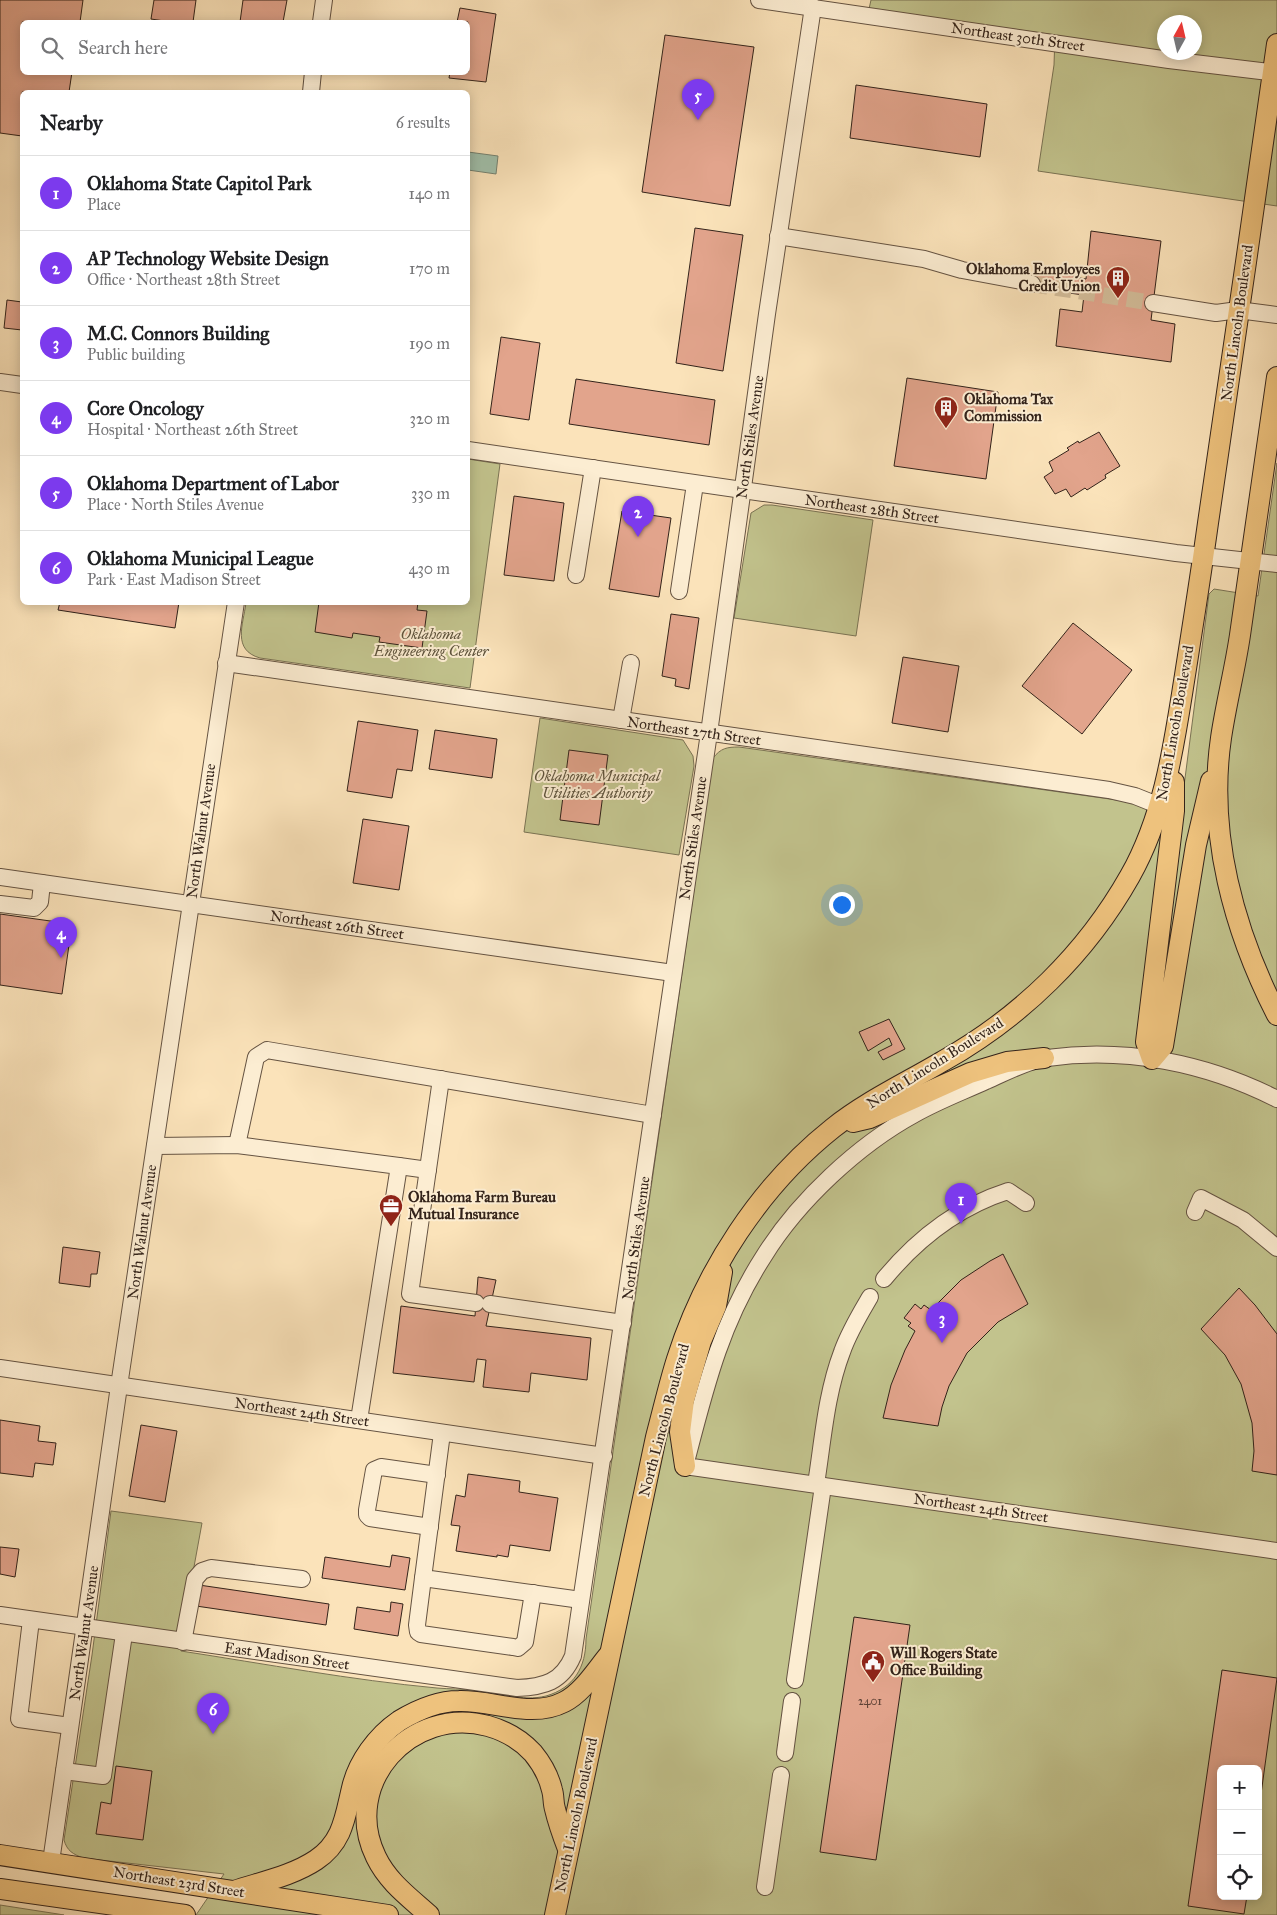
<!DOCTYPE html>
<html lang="en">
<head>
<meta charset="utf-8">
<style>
  :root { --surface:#fff; --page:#f6f6f6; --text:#202124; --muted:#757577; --line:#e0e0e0; --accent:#7c3aed }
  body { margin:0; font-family:"IM FELL Great Primer",serif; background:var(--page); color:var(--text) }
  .controls { position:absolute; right:15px; bottom:15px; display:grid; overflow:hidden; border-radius:8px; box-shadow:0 2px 12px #0003 }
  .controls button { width:45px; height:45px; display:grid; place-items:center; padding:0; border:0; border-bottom:1px solid var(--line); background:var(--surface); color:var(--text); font:25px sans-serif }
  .compass { position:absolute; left:1157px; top:15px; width:45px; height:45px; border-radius:50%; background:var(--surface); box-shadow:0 2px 12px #0003; rotate:8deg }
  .you { position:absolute; left:841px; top:904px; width:18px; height:18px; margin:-12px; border:4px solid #fff; border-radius:50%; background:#1a73e8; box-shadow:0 0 0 8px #1a73e833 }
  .badge { display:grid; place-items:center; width:32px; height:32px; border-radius:50%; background:var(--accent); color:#fff; font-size:16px; font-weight:700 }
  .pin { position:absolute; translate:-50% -41px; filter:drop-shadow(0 1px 2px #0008) }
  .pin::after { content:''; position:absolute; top:26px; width:18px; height:15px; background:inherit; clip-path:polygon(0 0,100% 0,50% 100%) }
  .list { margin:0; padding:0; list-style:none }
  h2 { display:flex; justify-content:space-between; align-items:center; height:65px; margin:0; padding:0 20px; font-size:21px }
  h2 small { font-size:16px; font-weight:400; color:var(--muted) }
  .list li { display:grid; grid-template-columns:32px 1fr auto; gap:15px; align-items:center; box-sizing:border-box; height:75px; padding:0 20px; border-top:1px solid var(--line) }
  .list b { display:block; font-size:19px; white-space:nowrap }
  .list p { margin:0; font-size:16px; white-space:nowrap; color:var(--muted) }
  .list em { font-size:16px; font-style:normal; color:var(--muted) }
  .icon { flex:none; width:28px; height:28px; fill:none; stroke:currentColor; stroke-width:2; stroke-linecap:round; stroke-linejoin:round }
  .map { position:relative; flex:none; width:1277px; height:1915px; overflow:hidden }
  .search { position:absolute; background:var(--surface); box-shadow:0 2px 12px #0003; left:20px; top:20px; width:450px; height:55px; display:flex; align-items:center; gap:12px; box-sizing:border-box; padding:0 18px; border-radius:8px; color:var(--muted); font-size:19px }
  .panel { position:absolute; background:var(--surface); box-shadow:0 2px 12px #0003; left:20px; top:90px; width:450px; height:515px; border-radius:8px }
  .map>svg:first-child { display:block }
  .green { fill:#c2c38d; stroke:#7a7354; fill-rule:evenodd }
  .water { fill:#a0bfaa; stroke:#748170 }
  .building { fill:#e2a48c; stroke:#33231a }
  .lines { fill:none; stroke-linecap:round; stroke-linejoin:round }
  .minor-tunnel { stroke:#d3bd9a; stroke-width:16; stroke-dasharray:16 8; stroke-linecap:butt }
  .minor-casing { stroke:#655342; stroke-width:18 }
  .major-casing { stroke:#33231a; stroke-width:22 }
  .minor { stroke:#fcedd2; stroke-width:16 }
  .major { stroke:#eec27d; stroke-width:20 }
  .labels { text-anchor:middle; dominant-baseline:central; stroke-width:4; stroke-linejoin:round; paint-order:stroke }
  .number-label { font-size:12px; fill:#5f4336 }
  .street-label { font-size:15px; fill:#33231a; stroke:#fcedd2 }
  .poi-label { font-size:15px; font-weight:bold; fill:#33231a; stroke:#fcedd2; text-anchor:start }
  .park-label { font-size:15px; font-style:italic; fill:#5e533c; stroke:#fcedd2 }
</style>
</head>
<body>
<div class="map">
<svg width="1277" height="1915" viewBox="0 0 1277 1915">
  <rect width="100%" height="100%" fill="#fbe3ba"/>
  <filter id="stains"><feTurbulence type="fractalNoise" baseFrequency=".004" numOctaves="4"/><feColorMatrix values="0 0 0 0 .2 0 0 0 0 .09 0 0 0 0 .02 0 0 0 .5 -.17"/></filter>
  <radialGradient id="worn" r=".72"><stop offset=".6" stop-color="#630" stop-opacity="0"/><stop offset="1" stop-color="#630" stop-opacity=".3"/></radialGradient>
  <g class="green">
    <path d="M871,0H1277V206L1038,171L1054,65L1055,35L869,9ZM1164,22H1194V52H1164Z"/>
    <path d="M468,459L500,464L470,688L260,658C232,650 243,625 246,603L468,602Z"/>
    <path d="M1277,463V1915H196L224,1874L83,1858C73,1854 67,1851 64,1840L92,1655L111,1511L202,1523L183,1627L181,1651C266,1664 351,1680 437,1688C449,1689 462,1689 475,1690C498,1692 522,1702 546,1696C574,1688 586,1667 586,1639L713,758C721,748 727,747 739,747L1181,809L1209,594L1214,589L1258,596ZM1221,1769H1258V1896H1221Z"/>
    <polygon points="764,505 772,505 873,520 856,636 734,618 751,513"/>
    <polygon points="540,718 683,740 693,756 694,766 679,855 524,832"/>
    <polygon points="0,1905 58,1914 64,1915 0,1915"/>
  </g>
  <polygon class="water" points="468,152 498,156 496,174 468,170"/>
  <g class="building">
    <polygon points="0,0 83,0 80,22 22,22 22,72 72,72 69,92 22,92 22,136 0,133"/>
    <polygon points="154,0 196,0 193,22 171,22 151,19"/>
    <polygon points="243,0 287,0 283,22 240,22"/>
    <polygon points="460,8 496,14 486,82 449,78 450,72 468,72 468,22 457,22"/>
    <polygon points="665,35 754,47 730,206 642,192"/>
    <polygon points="856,85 987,104 980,157 850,138"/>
    <polygon points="695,228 743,235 723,371 676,363"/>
    <polygon points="1091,231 1161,241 1151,320 1175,324 1171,362 1056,346 1060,309 1082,312 1084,295 1031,288 1035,267 1075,272 1074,277 1086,279"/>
    <polygon points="7,300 22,302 22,330 4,328"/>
    <polygon points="501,337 540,343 529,420 490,414"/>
    <polygon points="907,378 998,392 986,479 894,466"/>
    <polygon points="576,379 715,400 709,445 569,424"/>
    <polygon points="1099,432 1120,466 1105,475 1106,478 1087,490 1085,488 1071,497 1066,489 1055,494 1044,477 1053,471 1049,462 1069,450 1067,448 1078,441 1079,443"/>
    <polygon points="514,496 564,503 554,581 504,575"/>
    <polygon points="622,511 671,518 659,597 609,589"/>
    <polygon points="60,602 179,602 175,628 58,610"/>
    <polygon points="319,602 418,602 417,610 427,611 422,648 379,642 380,637 353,633 352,638 315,632"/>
    <polygon points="671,614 699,618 689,689 675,686 676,679 662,676"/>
    <polygon points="1073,623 1132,670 1082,734 1022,686"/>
    <polygon points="903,657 959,666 948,732 892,723"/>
    <polygon points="358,721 418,730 412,771 397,769 392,798 347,791"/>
    <polygon points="435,730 497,739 492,778 429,769"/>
    <polygon points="569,750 608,755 599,825 560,820"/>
    <polygon points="363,819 409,826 399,890 353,883"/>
    <polygon points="0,914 72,924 62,994 0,985"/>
    <polygon points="889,1019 905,1049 883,1060 878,1052 892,1045 889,1038 868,1051 859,1032"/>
    <polygon points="63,1247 100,1252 97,1274 91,1274 90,1287 59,1283"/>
    <polygon points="1003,1254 1028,1304 998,1322 967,1353 949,1386 942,1407 938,1426 883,1418 891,1385 905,1350 915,1331 908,1326 911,1323 904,1318 915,1304 921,1309 924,1305 931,1310 961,1280 990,1261"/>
    <polygon points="478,1277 496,1280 486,1326 591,1338 587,1380 531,1373 529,1392 483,1387 486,1360 477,1359 474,1382 393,1373 401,1306 475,1316"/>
    <polygon points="1239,1288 1255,1305 1277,1334 1277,1475 1252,1471 1254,1451 1252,1423 1241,1384 1225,1355 1201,1329"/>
    <polygon points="0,1420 40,1426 38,1441 56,1443 53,1465 35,1463 33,1477 0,1473"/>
    <polygon points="141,1425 177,1431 165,1502 129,1496"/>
    <polygon points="468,1474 520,1481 519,1492 558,1498 550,1551 510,1545 508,1557 497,1555 497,1557 456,1551 460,1526 451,1525 456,1495 465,1497"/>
    <polygon points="0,1547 19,1549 15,1577 0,1574"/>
    <polygon points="392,1555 410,1558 405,1590 322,1578 325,1557 390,1567"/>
    <polygon points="199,1585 329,1604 326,1625 196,1606"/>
    <polygon points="391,1602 403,1604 398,1636 354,1629 357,1607 390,1612"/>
    <polygon points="854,1617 910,1625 876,1860 820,1852"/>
    <polygon points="1222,1670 1277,1678 1258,1816 1258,1769 1221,1769 1221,1896 1247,1896 1244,1914 1188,1906"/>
    <polygon points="116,1766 152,1771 143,1840 96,1834 101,1802 111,1804"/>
  </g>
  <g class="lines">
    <polyline class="minor-tunnel" points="1032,284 1153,303"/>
    <g class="minor-casing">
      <g id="minor">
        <polyline points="759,0 1169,60 1277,73"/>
        <polyline points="321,22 324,0"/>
        <polyline points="311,92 313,72"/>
        <polyline points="778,236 924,259 962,270 1022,281 1032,284"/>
        <polyline points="1153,303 1216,313 1238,310 1277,315"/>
        <polyline points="0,382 22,385"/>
        <polyline points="468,450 1176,553 1277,564"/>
        <polyline points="576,575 593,468"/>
        <polyline points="679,591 695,484"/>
        <polyline points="226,663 1109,790 1135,796 1160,806"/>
        <polyline points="621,720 631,663"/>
        <polyline points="0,877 673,973"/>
        <polyline points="0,904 34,908 40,902 42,883"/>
        <polyline points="441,1079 410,1294 476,1303"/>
        <path d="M1277,1099C1206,1063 1126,1047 1047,1058C1028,1060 1003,1074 986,1081C962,1092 938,1101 915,1114C858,1145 798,1201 764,1256C720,1324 705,1389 685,1466L1277,1551"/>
        <polyline points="237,1145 256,1057 267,1050 653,1115"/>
        <polyline points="155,1146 237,1145 399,1166 359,1420"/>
        <polyline points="399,1166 428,1170"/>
        <polyline points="1195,1212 1201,1198 1243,1220 1277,1248"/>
        <path d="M884,1279C917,1239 958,1207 1008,1191L1026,1203"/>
        <polyline points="490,1304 623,1323"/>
        <polyline points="0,1368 604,1456"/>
        <polyline points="442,1433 423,1578 581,1600"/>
        <path d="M816,1484C823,1440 826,1394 842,1352C849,1332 860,1314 870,1297"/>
        <polyline points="430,1527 370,1518 367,1515 367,1510 374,1470 381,1467 437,1475"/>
        <polyline points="423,1578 417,1625 418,1632 421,1634 513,1647 518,1648 525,1642 533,1593"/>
        <path d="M0,1615L517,1688C544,1687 562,1682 573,1656L709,733L767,314L813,7"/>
        <polyline points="31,1620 19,1719 70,1726"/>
        <polyline points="183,1642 195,1579 202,1571 211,1568 302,1579"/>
        <polyline points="795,1680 823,1486"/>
        <polyline points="785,1753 792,1701"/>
        <polyline points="64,1771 103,1776 124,1634"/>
        <polyline points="51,1862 119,1386 236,602"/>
        <polyline points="765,1887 781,1775"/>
      </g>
    </g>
    <g class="major-casing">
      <g id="major">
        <path d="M1277,377C1265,463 1252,549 1240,635C1235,669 1226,704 1221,738C1207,834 1234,931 1277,1015"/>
        <polyline points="1174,782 1174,811 1146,1042 1152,1059 1163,1046 1196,845 1211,781"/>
        <polyline points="853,1122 870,1118 970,1073 1007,1062 1044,1058"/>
        <polyline points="685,1466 680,1432 684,1400 701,1341 716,1306 722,1272"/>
        <polyline points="0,1855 388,1915"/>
        <polyline points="0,1889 185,1915"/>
        <path d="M234,1891C261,1882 292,1876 316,1860C343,1842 345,1817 352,1788C358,1762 377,1736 399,1721C417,1710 438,1701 459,1701C494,1700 531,1719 564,1702C582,1693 595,1672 608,1656"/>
        <path d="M429,1915C409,1897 388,1882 376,1857C340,1783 411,1705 488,1726C506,1731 521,1740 533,1753C542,1764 549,1777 552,1790C554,1796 553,1803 555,1809C558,1822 563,1836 568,1849"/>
        <path d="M555,1915L656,1437C663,1411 669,1384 677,1359C705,1271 760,1186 833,1128C867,1101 906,1083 943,1061C1021,1017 1086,954 1130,876C1165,814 1174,744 1185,675C1193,624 1201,574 1208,523C1231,363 1255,204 1277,44"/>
      </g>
    </g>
    <use href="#minor" class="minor"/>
    <use href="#major" class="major"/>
  </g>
  <defs>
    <g id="building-pin" transform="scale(1.25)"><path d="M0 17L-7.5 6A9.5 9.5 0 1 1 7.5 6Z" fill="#8f2418" stroke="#fcedd2"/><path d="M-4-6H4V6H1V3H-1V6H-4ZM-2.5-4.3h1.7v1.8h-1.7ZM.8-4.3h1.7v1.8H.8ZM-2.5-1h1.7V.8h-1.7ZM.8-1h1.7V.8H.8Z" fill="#fff"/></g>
    <g id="office-pin" transform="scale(1.25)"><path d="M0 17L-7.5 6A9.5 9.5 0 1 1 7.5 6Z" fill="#8f2418" stroke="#fcedd2"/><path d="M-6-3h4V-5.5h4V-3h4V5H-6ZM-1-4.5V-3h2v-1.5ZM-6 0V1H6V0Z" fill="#fff"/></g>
    <g id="civic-pin" transform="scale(1.25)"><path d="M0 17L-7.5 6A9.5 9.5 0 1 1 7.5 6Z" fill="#8f2418" stroke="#fcedd2"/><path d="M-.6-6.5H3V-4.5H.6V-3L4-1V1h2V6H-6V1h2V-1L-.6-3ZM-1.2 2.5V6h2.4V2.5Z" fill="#fff"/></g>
  </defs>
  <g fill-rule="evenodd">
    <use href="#building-pin" x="1118" y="278"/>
    <use href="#building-pin" x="946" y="408"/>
    <use href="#office-pin" x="391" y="1206"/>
    <use href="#civic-pin" x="873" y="1662"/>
  </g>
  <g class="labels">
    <g class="number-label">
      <text x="870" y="1701">2401</text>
    </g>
    <g class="street-label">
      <text transform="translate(1018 37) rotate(8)">Northeast 30th Street</text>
      <text transform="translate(1237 323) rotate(-82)">North Lincoln Boulevard</text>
      <text transform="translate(750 437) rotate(-82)">North Stiles Avenue</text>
      <text transform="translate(872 509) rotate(8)">Northeast 28th Street</text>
      <text transform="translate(1175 723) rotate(-80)">North Lincoln Boulevard</text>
      <text transform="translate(694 731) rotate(8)">Northeast 27th Street</text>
      <text transform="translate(201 831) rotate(-82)">North Walnut Avenue</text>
      <text transform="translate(693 838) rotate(-82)">North Stiles Avenue</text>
      <text transform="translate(337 925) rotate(8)">Northeast 26th Street</text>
      <text transform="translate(935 1063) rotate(-32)">North Lincoln Boulevard</text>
      <text transform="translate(142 1232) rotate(-82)">North Walnut Avenue</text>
      <text transform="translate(636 1238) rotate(-82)">North Stiles Avenue</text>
      <text transform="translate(302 1412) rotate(8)">Northeast 24th Street</text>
      <text transform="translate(664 1420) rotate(-75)">North Lincoln Boulevard</text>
      <text transform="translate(981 1508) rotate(8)">Northeast 24th Street</text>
      <text transform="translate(84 1633) rotate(-82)">North Walnut Avenue</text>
      <text transform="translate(287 1656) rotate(8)">East Madison Street</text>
      <text transform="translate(576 1815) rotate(-78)">North Lincoln Boulevard</text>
      <text transform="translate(179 1882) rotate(9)">Northeast 23rd Street</text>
    </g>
    <g class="poi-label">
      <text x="1100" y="269" text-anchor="end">Oklahoma Employees<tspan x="1100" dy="17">Credit Union</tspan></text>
      <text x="964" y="399">Oklahoma Tax<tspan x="964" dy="17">Commission</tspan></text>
      <text x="408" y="1197">Oklahoma Farm Bureau<tspan x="408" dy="17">Mutual Insurance</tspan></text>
      <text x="890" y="1653">Will Rogers State<tspan x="890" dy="17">Office Building</tspan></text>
    </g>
    <g class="park-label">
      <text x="431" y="634">Oklahoma<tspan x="431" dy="17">Engineering Center</tspan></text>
      <text x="597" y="776">Oklahoma Municipal<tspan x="597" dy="17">Utilities Authority</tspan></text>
    </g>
  </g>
  <rect width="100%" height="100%" filter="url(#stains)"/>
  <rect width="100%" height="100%" fill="url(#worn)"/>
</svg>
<div class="controls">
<button>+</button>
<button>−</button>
<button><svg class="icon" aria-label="locate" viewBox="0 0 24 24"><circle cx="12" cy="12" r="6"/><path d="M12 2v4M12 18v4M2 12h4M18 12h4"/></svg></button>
</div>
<svg class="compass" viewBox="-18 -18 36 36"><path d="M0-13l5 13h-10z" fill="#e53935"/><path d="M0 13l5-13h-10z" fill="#757577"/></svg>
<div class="you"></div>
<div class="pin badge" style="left:961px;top:1224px">1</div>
<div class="pin badge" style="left:638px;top:537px">2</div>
<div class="pin badge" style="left:942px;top:1343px">3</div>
<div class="pin badge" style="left:61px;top:958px">4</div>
<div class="pin badge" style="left:698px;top:120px">5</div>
<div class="pin badge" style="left:213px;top:1734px">6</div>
<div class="search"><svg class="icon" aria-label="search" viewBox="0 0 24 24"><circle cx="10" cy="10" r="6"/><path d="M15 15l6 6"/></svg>Search here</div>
<section class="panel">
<h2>Nearby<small>6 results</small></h2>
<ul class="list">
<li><span class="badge">1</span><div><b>Oklahoma State Capitol Park</b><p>Place</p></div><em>140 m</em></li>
<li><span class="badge">2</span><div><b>AP Technology Website Design</b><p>Office · Northeast 28th Street</p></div><em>170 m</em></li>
<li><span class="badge">3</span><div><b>M.C. Connors Building</b><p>Public building</p></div><em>190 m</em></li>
<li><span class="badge">4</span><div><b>Core Oncology</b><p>Hospital · Northeast 26th Street</p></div><em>320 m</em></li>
<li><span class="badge">5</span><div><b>Oklahoma Department of Labor</b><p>Place · North Stiles Avenue</p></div><em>330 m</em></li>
<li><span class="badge">6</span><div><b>Oklahoma Municipal League</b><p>Park · East Madison Street</p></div><em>430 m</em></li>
</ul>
</section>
</div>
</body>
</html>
